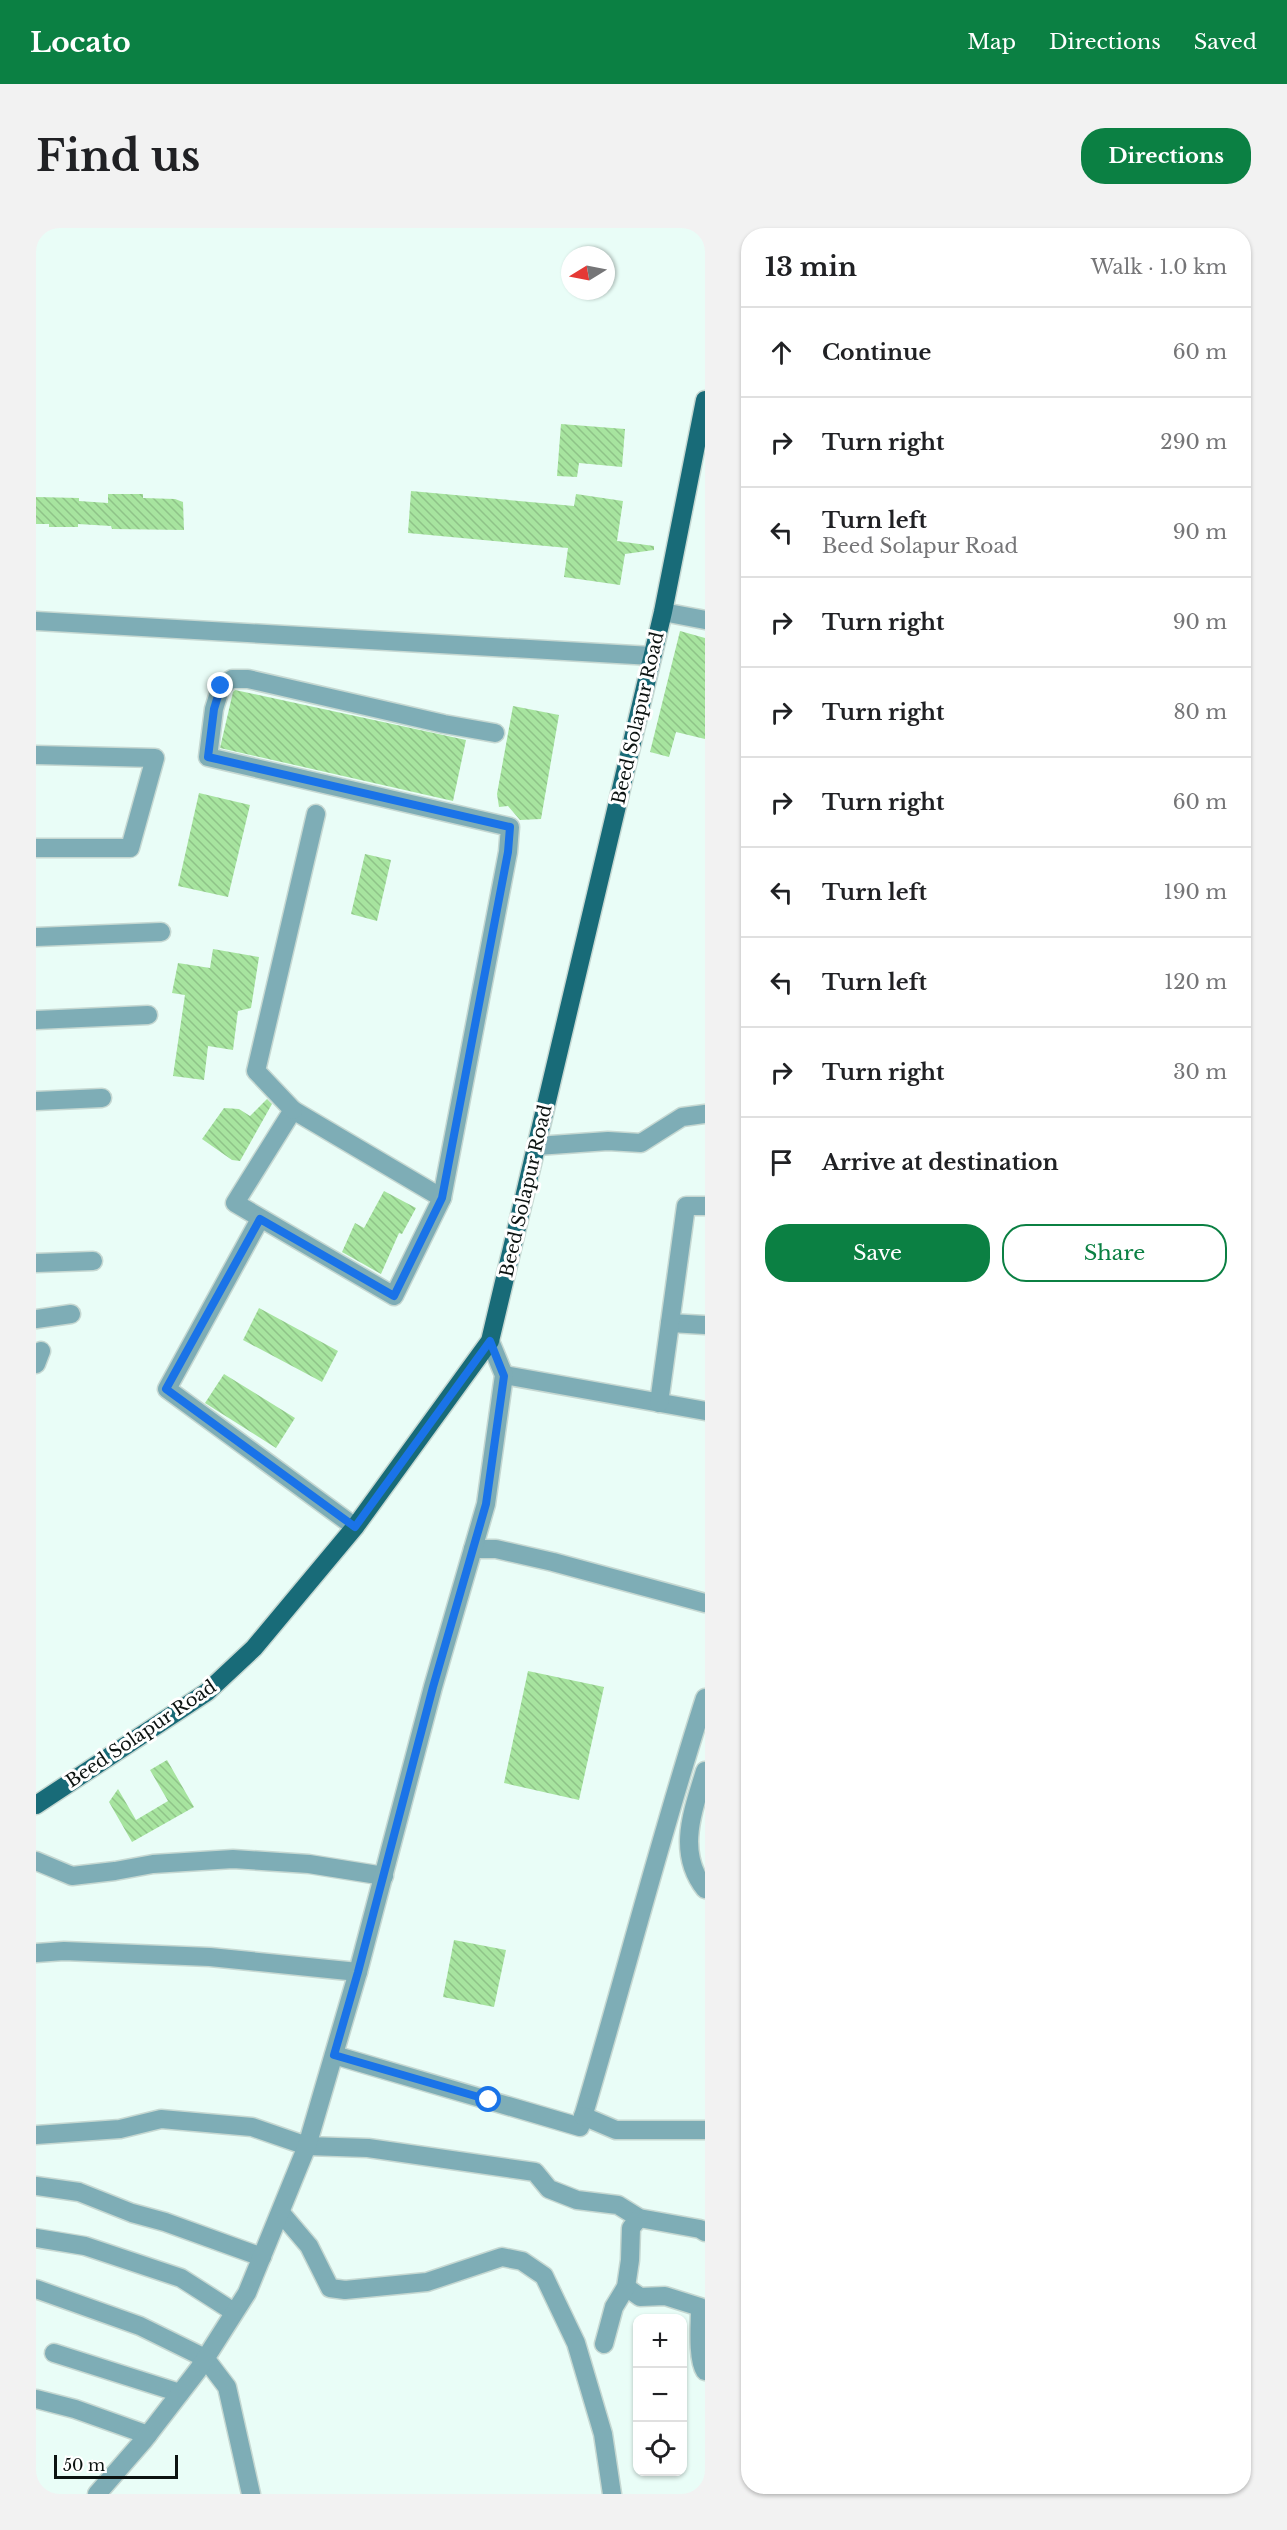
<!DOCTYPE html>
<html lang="en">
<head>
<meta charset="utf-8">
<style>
  :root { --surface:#fff; --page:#f2f2f2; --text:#202124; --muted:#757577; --line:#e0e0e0; --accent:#0b8043 }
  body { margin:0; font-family:"Libre Baskerville",serif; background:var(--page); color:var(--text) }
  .controls { position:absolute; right:18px; bottom:18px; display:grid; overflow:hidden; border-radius:12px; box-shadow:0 2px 4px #0004 }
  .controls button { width:54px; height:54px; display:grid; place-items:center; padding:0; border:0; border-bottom:2px solid var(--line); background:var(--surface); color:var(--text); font:30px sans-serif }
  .compass { position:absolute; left:525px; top:18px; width:54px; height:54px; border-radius:50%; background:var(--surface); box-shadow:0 2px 4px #0004; rotate:260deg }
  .scale { position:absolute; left:18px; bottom:15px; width:124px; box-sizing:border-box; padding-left:6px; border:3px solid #0c1311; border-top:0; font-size:16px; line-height:21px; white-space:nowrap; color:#0c1311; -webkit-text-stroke:4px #fff; paint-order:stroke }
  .stop { position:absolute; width:18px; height:18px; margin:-14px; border:4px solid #1a73e8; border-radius:50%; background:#fff }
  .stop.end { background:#1a73e8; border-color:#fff; box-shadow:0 2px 6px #0008 }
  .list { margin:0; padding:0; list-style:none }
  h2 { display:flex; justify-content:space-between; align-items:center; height:78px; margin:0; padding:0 24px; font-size:26px }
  h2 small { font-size:20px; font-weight:400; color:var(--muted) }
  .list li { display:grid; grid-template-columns:39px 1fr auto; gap:18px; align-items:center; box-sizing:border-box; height:90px; padding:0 24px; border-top:2px solid var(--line) }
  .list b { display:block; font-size:22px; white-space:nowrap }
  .list p { margin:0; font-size:20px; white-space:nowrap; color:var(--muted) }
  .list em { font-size:20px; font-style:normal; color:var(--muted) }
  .actions { display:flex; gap:12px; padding:18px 24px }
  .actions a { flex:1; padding:14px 0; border:2px solid var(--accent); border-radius:24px; text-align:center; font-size:21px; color:var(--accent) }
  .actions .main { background:var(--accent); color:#fff }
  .icon { flex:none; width:33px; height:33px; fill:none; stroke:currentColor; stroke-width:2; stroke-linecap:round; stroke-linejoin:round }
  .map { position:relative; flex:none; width:669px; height:2266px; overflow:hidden; border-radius:24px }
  header { display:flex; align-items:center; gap:36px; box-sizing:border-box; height:84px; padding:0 30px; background:var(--accent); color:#fff }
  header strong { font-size:28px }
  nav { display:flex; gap:33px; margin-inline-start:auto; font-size:21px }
  .intro { display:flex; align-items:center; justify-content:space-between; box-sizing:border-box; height:144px; padding:0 36px }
  h1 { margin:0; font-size:42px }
  .button { padding:15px 27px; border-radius:24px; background:var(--accent); color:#fff; font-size:21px; font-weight:700 }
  main { display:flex; gap:36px; padding:0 36px }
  aside { flex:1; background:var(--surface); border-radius:24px; box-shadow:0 2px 4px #0004 }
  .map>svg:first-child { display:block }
  .building { fill:url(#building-back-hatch) }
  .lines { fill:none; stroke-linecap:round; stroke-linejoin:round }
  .minor-casing { stroke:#c6d8d2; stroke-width:21 }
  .major-casing { stroke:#c6d8d2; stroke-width:21 }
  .minor { stroke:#7eadb6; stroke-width:18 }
  .major { stroke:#186b78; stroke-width:18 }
  .route { stroke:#1a73e8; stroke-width:8 }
  .labels { text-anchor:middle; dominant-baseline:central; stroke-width:6; stroke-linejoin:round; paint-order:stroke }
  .street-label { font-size:18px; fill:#0c1311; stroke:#fff }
</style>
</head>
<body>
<header>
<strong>Locato</strong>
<nav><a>Map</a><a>Directions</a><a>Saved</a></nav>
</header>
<div class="intro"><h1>Find us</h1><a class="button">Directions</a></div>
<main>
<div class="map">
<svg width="669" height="2266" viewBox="0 0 669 2266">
  <defs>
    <pattern id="building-back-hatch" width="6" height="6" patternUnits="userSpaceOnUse" patternTransform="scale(1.5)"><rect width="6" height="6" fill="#a7e49f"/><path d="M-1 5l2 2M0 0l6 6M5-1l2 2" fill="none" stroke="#8fc388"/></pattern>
  </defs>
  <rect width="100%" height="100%" fill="#e9fdf7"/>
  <g class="building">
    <polygon points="525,196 589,201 586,239 543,235 541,249 521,248"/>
    <polygon points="375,263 538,278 540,266 587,273 581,313 618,318 618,322 589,326 584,357 528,349 532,320 372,305"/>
    <polygon points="72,266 107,266 107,270 139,271 147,274 148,302 76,301 75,298 42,296 42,299 13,299 13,296 0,296 0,269 43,270 43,273 72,275"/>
    <polygon points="644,403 669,410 669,511 640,504 633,529 614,524"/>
    <polygon points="199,462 430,512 417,573 184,520 197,464"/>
    <polygon points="477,478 523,487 505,591 484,592 472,578 463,579 461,566"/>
    <polygon points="163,565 214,577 192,669 142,658"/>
    <polygon points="329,626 355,632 341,693 315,686"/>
    <polygon points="177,721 223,729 215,780 202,783 197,822 172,818 168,852 137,848 149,767 136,765 142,735 174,740"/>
    <polygon points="231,871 236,876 204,933 196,932 166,911 188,880 203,881 214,888"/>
    <polygon points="348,963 380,980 366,1006 363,1005 345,1046 306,1024 319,995 328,1000"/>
    <polygon points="223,1080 302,1123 286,1154 207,1112"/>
    <polygon points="188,1146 259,1190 240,1220 169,1175"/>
    <polygon points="492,1443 568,1459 543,1572 468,1555"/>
    <polygon points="131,1532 158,1579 96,1614 73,1574 82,1561 100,1592 132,1573 114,1542"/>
    <polygon points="418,1712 470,1722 458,1779 407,1769"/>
  </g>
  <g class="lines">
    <g class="minor-casing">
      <g id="minor">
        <polyline points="627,384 669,392"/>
        <polyline points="0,393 616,428"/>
        <polyline points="0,527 119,530 94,620 0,620"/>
        <polyline points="0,709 125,704"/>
        <polyline points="0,792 112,787"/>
        <polyline points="0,873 66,870"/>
        <polygon points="257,882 406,970 358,1068 199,975"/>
        <polyline points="257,882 220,843 280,586"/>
        <polyline points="501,918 572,913 605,915 646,889 669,886"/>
        <polyline points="406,970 472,624 474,599 172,529 178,481 185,458 196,451 212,451 408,496 459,505"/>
        <polyline points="224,991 131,1161 319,1299"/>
        <polyline points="0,1035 57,1033"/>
        <polyline points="0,1091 35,1086"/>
        <polyline points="634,1095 669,1097"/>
        <polyline points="0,1136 5,1123"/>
        <polyline points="468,1147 669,1183"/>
        <polyline points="623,1175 650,978 669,978"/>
        <polyline points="437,1321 460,1321 517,1334 669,1375"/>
        <path d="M669,1543C657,1583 640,1624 669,1661"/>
        <polyline points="0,1633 36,1648 79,1643 117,1636 197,1631 273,1636 348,1648"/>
        <polyline points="0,1725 28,1723 174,1729 322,1744"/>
        <path d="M298,1827L544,1899C587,1756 623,1612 669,1470"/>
        <polyline points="547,1888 580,1902 669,1902"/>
        <polyline points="0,1907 84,1901 125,1891 216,1899 271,1918 332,1920 499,1944 513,1961 541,1972 582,1977 603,1990 664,2001 669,2004"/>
        <polyline points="0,1958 43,1964 96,1985 129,1994 226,2029"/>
        <polyline points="245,1985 273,2018 294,2060 309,2062 391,2054 466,2029 486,2033 508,2048 540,2115 567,2206 576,2266"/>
        <polyline points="0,2010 49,2018 145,2050 198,2084"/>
        <path d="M590,2059L604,2069L629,2068L664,2079C664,2095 661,2131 669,2143"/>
        <polyline points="0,2061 104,2098 169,2130 191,2159 215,2266"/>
        <polyline points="568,2116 578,2079 590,2059 594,2032 595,2000 603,1990"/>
        <polyline points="18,2125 144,2165"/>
        <polyline points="0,2171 39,2181 112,2207"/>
        <polyline points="61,2266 108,2212 162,2142 211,2065 271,1918 322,1744 397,1459 450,1276 468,1147 454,1113"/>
      </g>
    </g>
    <g class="major-casing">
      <polyline id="major" points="0,1577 171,1464 218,1420 319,1299 454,1113 627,384 669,172"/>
    </g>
    <use href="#minor" class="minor"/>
    <use href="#major" class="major"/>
  </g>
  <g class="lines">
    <polyline class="route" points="185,458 178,481 172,529 474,599 472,624 406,970 358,1068 224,991 130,1161 319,1299 454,1113 468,1148 450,1276 397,1459 322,1744 298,1827 453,1872"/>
  </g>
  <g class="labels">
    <g class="street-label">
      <text transform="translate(602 490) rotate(-77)">Beed Solapur Road</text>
      <text transform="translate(490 963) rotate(-77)">Beed Solapur Road</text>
      <text transform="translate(105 1506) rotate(-34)">Beed Solapur Road</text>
    </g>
  </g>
</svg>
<div class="controls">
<button>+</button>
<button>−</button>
<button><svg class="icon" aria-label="locate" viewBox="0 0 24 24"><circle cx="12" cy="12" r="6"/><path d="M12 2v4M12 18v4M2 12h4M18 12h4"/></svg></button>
</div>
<svg class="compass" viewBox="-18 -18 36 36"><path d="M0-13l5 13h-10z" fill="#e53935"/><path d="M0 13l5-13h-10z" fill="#757577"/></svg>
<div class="scale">50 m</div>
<div class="stop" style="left:453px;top:1872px"></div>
<div class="stop end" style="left:185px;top:458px"></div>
</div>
<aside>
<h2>13 min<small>Walk · 1.0 km</small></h2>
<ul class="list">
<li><svg class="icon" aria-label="ahead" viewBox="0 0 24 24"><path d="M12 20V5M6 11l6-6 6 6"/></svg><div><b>Continue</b></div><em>60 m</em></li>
<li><svg class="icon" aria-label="right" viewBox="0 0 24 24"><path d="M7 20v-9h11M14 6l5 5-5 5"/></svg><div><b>Turn right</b></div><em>290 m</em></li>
<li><svg class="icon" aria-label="left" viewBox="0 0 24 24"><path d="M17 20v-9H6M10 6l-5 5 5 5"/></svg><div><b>Turn left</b><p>Beed Solapur Road</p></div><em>90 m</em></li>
<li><svg class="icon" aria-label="right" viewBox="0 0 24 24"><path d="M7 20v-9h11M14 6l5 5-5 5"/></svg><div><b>Turn right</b></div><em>90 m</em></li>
<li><svg class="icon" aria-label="right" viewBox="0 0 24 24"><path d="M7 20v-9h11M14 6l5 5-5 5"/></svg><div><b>Turn right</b></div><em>80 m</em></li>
<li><svg class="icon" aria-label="right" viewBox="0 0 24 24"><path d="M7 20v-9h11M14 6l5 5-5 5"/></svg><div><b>Turn right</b></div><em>60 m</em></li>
<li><svg class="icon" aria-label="left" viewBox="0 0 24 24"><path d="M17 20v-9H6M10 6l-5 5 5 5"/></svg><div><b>Turn left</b></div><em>190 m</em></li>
<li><svg class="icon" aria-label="left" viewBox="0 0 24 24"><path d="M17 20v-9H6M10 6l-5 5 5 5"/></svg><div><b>Turn left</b></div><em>120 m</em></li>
<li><svg class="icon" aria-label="right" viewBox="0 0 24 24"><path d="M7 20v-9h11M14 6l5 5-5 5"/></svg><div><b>Turn right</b></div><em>30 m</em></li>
<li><svg class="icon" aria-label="arrive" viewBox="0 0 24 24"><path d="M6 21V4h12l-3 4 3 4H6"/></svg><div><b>Arrive at destination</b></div></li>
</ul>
<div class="actions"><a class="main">Save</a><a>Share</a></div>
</aside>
</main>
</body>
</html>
